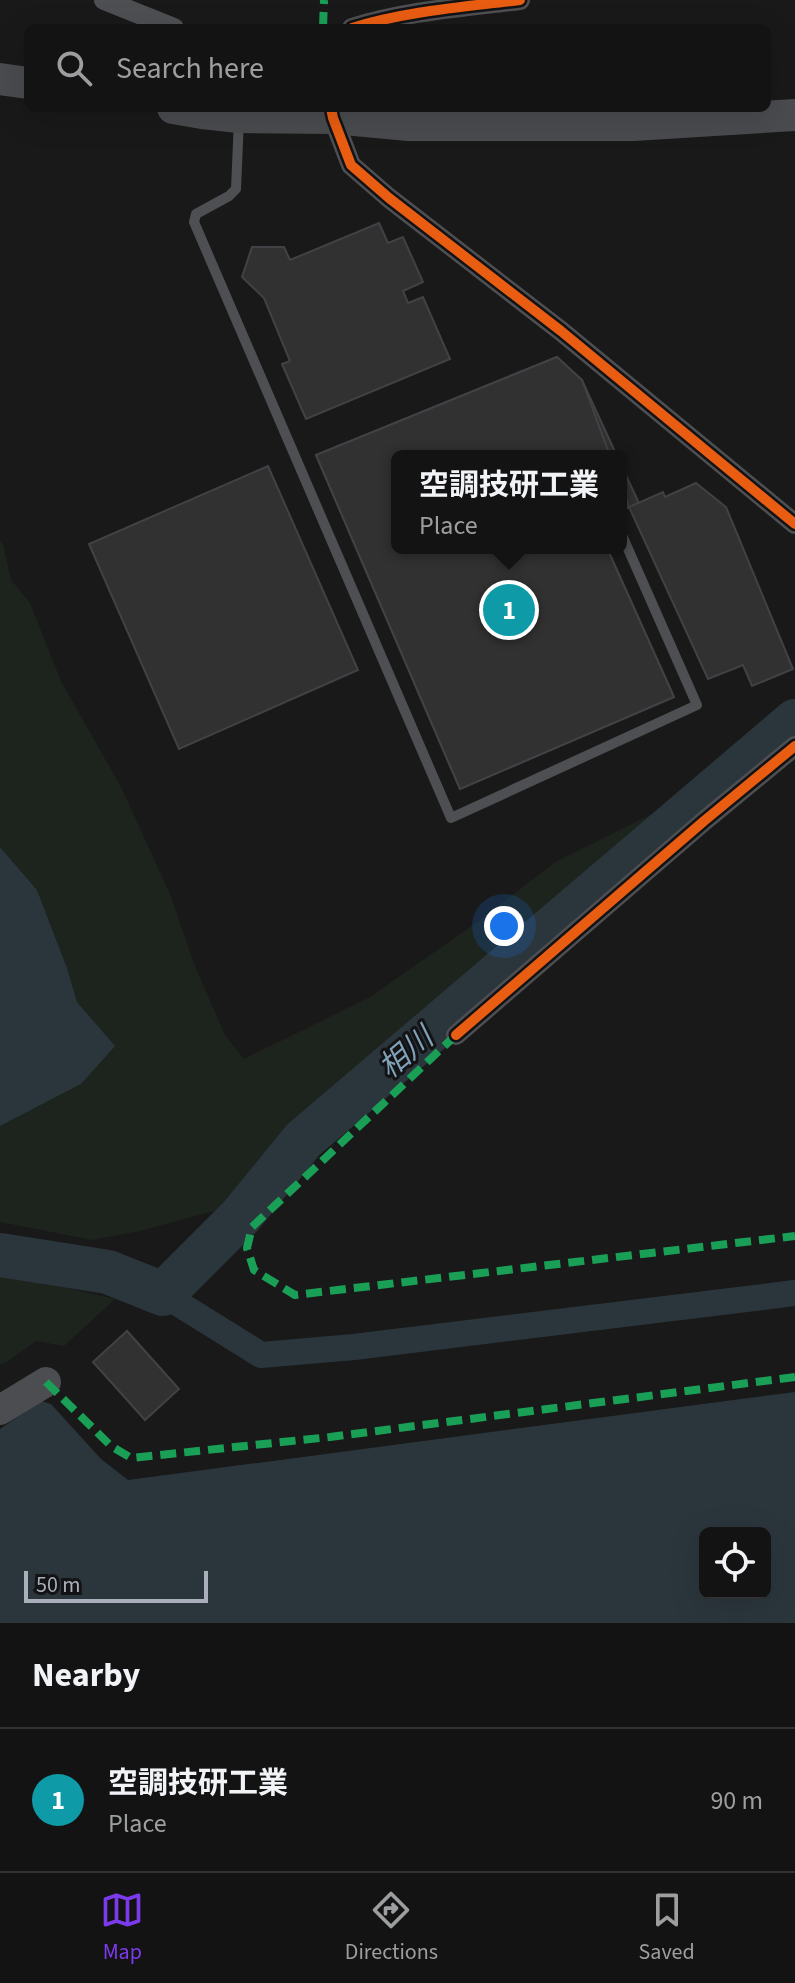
<!DOCTYPE html>
<html lang="en">
<head>
<meta charset="utf-8">
<style>
  :root { --surface:#131313; --page:#1c1c1c; --text:#f1f3f6; --muted:#9d9ea0; --line:#323233; --accent:#7c3aed }
  body { margin:0; font-family:"Source Sans 3","Noto Sans JP",sans-serif; background:var(--page); color:var(--text) }
  .controls { position:absolute; right:24px; bottom:24px; display:grid; overflow:hidden; border-radius:12px; box-shadow:0 8px 32px #0002 }
  .controls button { width:72px; height:72px; display:grid; place-items:center; padding:0; border:0; border-bottom:2px solid var(--line); background:var(--surface); color:var(--text); font:40px sans-serif }
  .scale { position:absolute; left:24px; bottom:20px; width:184px; box-sizing:border-box; padding-left:8px; border:4px solid #a9b0bb; border-top:0; font-size:22px; line-height:28px; white-space:nowrap; color:#a9b0bb; -webkit-text-stroke:6px #131315; paint-order:stroke }
  .you { position:absolute; left:504px; top:926px; width:28px; height:28px; margin:-20px; border:6px solid #fff; border-radius:50%; background:#1a73e8; box-shadow:0 0 0 12px #1a73e833 }
  .badge { display:grid; place-items:center; width:52px; height:52px; border-radius:50%; background:var(--accent); color:#fff; font-size:26px; font-weight:700 }
  .pin { position:absolute; translate:-50% -50%; border:4px solid #fff; box-shadow:0 2px 8px #0006 }
  .popup { position:absolute; left:391px; top:450px; width:236px; height:104px; box-sizing:border-box; display:grid; place-content:center; border-radius:12px; background:var(--surface); filter:drop-shadow(0 2px 6px #0005); font-size:26px; white-space:nowrap; color:var(--muted) }
  .popup b { font-size:30px; color:var(--text) }
  .popup::after { content:''; position:absolute; left:50%; top:100%; margin-left:-16px; border:16px solid transparent; border-top-color:var(--surface) }
  .list { margin:0; padding:0; list-style:none }
  h2 { display:flex; justify-content:space-between; align-items:center; height:104px; margin:0; padding:0 32px; font-size:34px }
  h2 small { font-size:26px; font-weight:400; color:var(--muted) }
  .list li { display:grid; grid-template-columns:52px 1fr auto; gap:24px; align-items:center; box-sizing:border-box; height:144px; padding:0 32px; border-top:2px solid var(--line) }
  .list b { display:block; font-size:30px; white-space:nowrap }
  .list p { margin:0; font-size:26px; white-space:nowrap; color:var(--muted) }
  .list em { font-size:26px; font-style:normal; color:var(--muted) }
  .icon { flex:none; width:44px; height:44px; fill:none; stroke:currentColor; stroke-width:2; stroke-linecap:round; stroke-linejoin:round }
  .map { position:relative; flex:none; width:795px; height:1623px; overflow:hidden }
  .search { position:absolute; background:var(--surface); box-shadow:0 8px 32px #0002; left:24px; right:24px; top:24px; height:88px; display:flex; align-items:center; gap:20px; box-sizing:border-box; padding:0 28px; border-radius:12px; color:var(--muted); font-size:30px }
  .sheet { height:248px; background:var(--surface) }
  nav { display:flex; justify-content:space-around; align-items:center; box-sizing:border-box; height:112px; border-top:2px solid var(--line); background:var(--surface); font-size:22px; color:var(--muted) }
  nav a { display:grid; justify-items:center; gap:4px }
  nav .on { color:var(--accent) }
  .map>svg:first-child { display:block }
  .green { fill:#1c241d }
  .water { fill:#2b363c; fill-rule:evenodd }
  .lines { fill:none; stroke-linecap:round; stroke-linejoin:round }
  .canal { stroke:#2b363c; stroke-width:26 }
  .river { stroke:#2b363c; stroke-width:44 }
  .building { fill:#313131; stroke:#414245; stroke-width:2 }
  .lane { stroke:#4d4f52; stroke-width:10 }
  .street { stroke:#4d4f52; stroke-width:20 }
  .secondary { stroke:#4c4d51; stroke-width:30 }
  .primary { stroke:#4a4b4e; stroke-width:32 }
  .quiet { stroke:#1a9f57; stroke-width:8; stroke-dasharray:16 8; stroke-linecap:butt }
  .cycleway-casing { stroke:#131315; stroke-width:15 }
  .cycleway { stroke:#e95d12; stroke-width:10 }
  .labels { text-anchor:middle; dominant-baseline:central; stroke-width:6; stroke-linejoin:round; paint-order:stroke }
  .water-label { font-size:30px; font-style:italic; fill:#7fa2b8; stroke:#131315 }
</style>
</head>
<body>
<div class="map">
<svg width="795" height="1623" viewBox="0 0 795 1623">
  <rect width="100%" height="100%" fill="#191919"/>
  <g class="green">
    <polygon points="0,540 3,544 11,580 30,603 61,681 122,789 170,894 195,966 225,1035 244,1059 370,997 480,920 555,862 654,813 435,1010 279,1144 221,1209 140,1231 92,1240 0,1222 0,1126 81,1084 114,1046 77,1002 67,968 37,890 0,847"/>
    <polygon points="0,1276 53,1285 115,1299 64,1346 36,1341 5,1363 0,1364"/>
  </g>
  <g class="water">
    <polygon points="0,847 37,890 67,968 77,1002 115,1046 81,1084 0,1126"/>
    <path d="M795,1392V1623H0V1429L41,1401L51,1404L101,1459L128,1480ZM705,1533H765V1593H705Z"/>
  </g>
  <g class="lines">
    <polyline class="canal" points="163,1294 261,1355 354,1347 795,1293"/>
    <polyline class="river" points="0,1255 108,1272 163,1294 241,1216 303,1140 795,721"/>
  </g>
  <g class="building">
    <polygon points="379,223 388,243 403,237 423,282 403,291 408,303 423,297 450,359 306,419 282,364 290,361 264,298 242,277 252,247 284,247 290,260"/>
    <polygon points="557,357 582,380 617,456 397,456 397,548 607,548 674,697 460,789 316,455"/>
    <polygon points="557,357 582,380 610,456 397,456 397,548 607,548 674,697 460,789 316,455"/>
    <polygon points="621,465 639,503 621,511"/>
    <polygon points="268,466 358,670 179,749 89,544"/>
    <polygon points="696,483 726,507 793,669 752,686 743,665 708,679 629,507 663,492 665,497"/>
    <polygon points="621,485 629,507 621,511"/>
    <polygon points="127,1331 179,1389 145,1420 93,1362"/>
  </g>
  <g class="lines">
    <polyline class="lane" points="239,119 236,189 229,196 196,214 194,222 451,818 697,705 621,533"/>
    <g class="street">
      <polyline points="104,0 174,28"/>
      <path d="M352,28C406,11 464,7 520,0"/>
      <polyline points="331,108 333,118 351,165 389,198 561,331 795,524"/>
      <polyline points="456,1035 704,821 795,746"/>
    </g>
    <polyline class="secondary" points="0,1410 46,1382"/>
    <g class="primary">
      <polyline points="0,79 28,83"/>
      <polyline points="173,108 202,113 239,117 333,118 409,125 633,125 795,115"/>
    </g>
    <g class="quiet">
      <polyline points="323,28 324,0"/>
      <polyline points="456,1035 252,1227 247,1248 254,1270 295,1295 795,1236"/>
      <polyline points="46,1382 111,1446 131,1458 330,1437 795,1377"/>
    </g>
    <g class="cycleway-casing">
      <g id="cycleway">
        <path d="M352,28C406,11 464,7 520,0"/>
        <polyline points="331,108 333,118 351,165 389,198 561,331 795,524"/>
        <polyline points="456,1035 704,821 795,746"/>
      </g>
    </g>
    <use href="#cycleway" class="cycleway"/>
  </g>
  <g class="labels">
    <g class="water-label">
      <text transform="translate(406 1053) rotate(-40)">相川</text>
    </g>
  </g>
</svg>
<div class="controls">
<button><svg class="icon" aria-label="locate" viewBox="0 0 24 24"><circle cx="12" cy="12" r="6"/><path d="M12 2v4M12 18v4M2 12h4M18 12h4"/></svg></button>
</div>
<div class="scale">50 m</div>
<div class="you"></div>
<div class="pin badge" style="left:509px;top:610px;background:#0f9aa8">1</div>
<div class="popup"><b>空調技研工業</b>Place</div>
<div class="search"><svg class="icon" aria-label="search" viewBox="0 0 24 24"><circle cx="10" cy="10" r="6"/><path d="M15 15l6 6"/></svg>Search here</div>
</div>
<section class="sheet">
<h2>Nearby<small></small></h2>
<ul class="list">
<li><span class="badge" style="background:#0f9aa8">1</span><div><b>空調技研工業</b><p>Place</p></div><em>90 m</em></li>
</ul>
</section>
<nav>
<a class="on"><svg class="icon" aria-label="map" viewBox="0 0 24 24"><path d="M3 6l6-2 6 2 6-2v14l-6 2-6-2-6 2zM9 4v14M15 6v14"/></svg>Map</a>
<a><svg class="icon" aria-label="directions" viewBox="0 0 24 24"><path d="M12 3l9 9-9 9-9-9zM9 14v-3h6M13 9l2 2-2 2"/></svg>Directions</a>
<a><svg class="icon" aria-label="saved" viewBox="0 0 24 24"><path d="M7 4h10v16l-5-4-5 4z"/></svg>Saved</a>
</nav>
</body>
</html>
